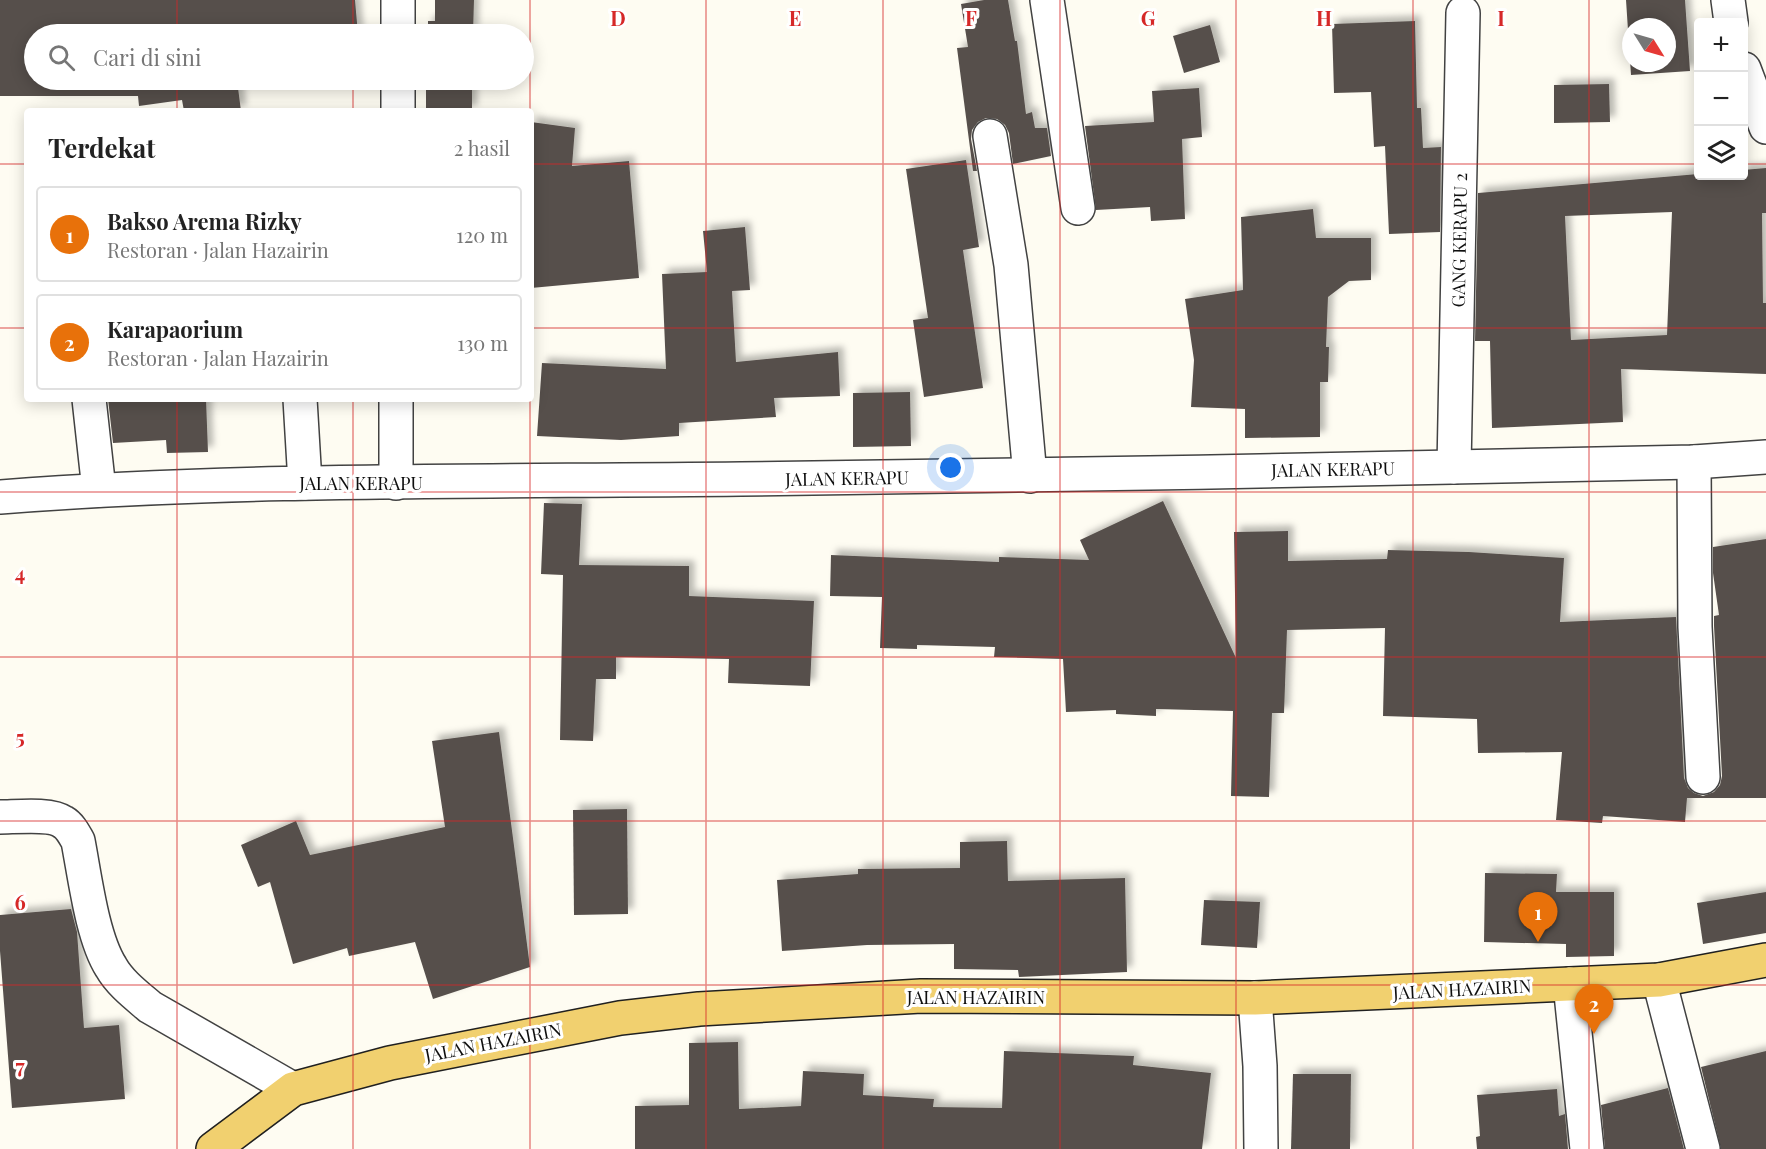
<!DOCTYPE html>
<html lang="id">
<head>
<meta charset="utf-8">
<style>
  :root { --surface:#fff; --page:#f6f6f6; --text:#222; --muted:#767676; --line:#e0e0e0; --accent:#b82e36 }
  body { margin:0; font-family:"Playfair Display",serif; background:var(--page); color:var(--text) }
  .controls { position:absolute; right:18px; top:18px; display:grid; overflow:hidden; border-radius:6px; box-shadow:0 3px 15px #0003 }
  .controls button { width:54px; height:54px; display:grid; place-items:center; padding:0; border:0; border-bottom:2px solid var(--line); background:var(--surface); color:var(--text); font:30px sans-serif }
  .compass { position:absolute; left:1622px; top:18px; width:54px; height:54px; border-radius:50%; background:var(--surface); box-shadow:0 3px 15px #0003; rotate:127deg }
  .you { position:absolute; left:951px; top:468px; width:21px; height:21px; margin:-15px; border:4px solid #fff; border-radius:50%; background:#1a73e8; box-shadow:0 0 0 9px #1a73e833 }
  .badge { display:grid; place-items:center; width:39px; height:39px; border-radius:50%; background:var(--accent); color:#fff; font-size:20px; font-weight:700 }
  .pin { position:absolute; translate:-50% -50px; filter:drop-shadow(0 2px 3px #0008) }
  .pin::after { content:''; position:absolute; top:32px; width:21px; height:18px; background:inherit; clip-path:polygon(0 0,100% 0,50% 100%) }
  .list { margin:0; padding:0; list-style:none }
  h2 { display:flex; justify-content:space-between; align-items:center; height:78px; margin:0; padding:0 24px; font-size:26px }
  h2 small { font-size:20px; font-weight:400; color:var(--muted) }
  .list li { display:grid; grid-template-columns:39px 1fr auto; gap:18px; align-items:center; box-sizing:border-box; height:96px; margin:0 12px 12px; padding:0 12px; border:2px solid var(--line); border-radius:6px }
  .list b { display:block; font-size:22px; white-space:nowrap }
  .list p { margin:0; font-size:20px; white-space:nowrap; color:var(--muted) }
  .list em { font-size:20px; font-style:normal; color:var(--muted) }
  .icon { flex:none; width:33px; height:33px; fill:none; stroke:currentColor; stroke-width:2; stroke-linecap:round; stroke-linejoin:round }
  .map { position:relative; flex:none; width:1766px; height:1149px; overflow:hidden }
  .search { position:absolute; background:var(--surface); box-shadow:0 3px 15px #0003; left:24px; top:24px; width:510px; height:66px; display:flex; align-items:center; gap:15px; box-sizing:border-box; padding:0 21px; border-radius:33px; color:var(--muted); font-size:22px }
  .panel { position:absolute; background:var(--surface); box-shadow:0 3px 15px #0003; left:24px; top:108px; width:510px; height:294px; border-radius:6px }
  .map>svg:first-child { display:block }
  .building { fill:#57504c; fill-rule:evenodd; filter:url(#shadow) }
  .lines { fill:none; stroke-linecap:round; stroke-linejoin:round }
  .minor-casing { stroke:#424242; stroke-width:36 }
  .major-casing { stroke:#202020; stroke-width:36 }
  .minor { stroke:#fff; stroke-width:33 }
  .major { stroke:#f1d06f; stroke-width:33 }
  .grid { fill:none; stroke:#d62828; stroke-width:1.5; stroke-opacity:0.55 }
  .labels { text-anchor:middle; dominant-baseline:central; stroke-width:6; stroke-linejoin:round; paint-order:stroke }
  .street-label { font-size:18px; fill:#0f0f0f; stroke:#fff }
  .grid-label { font-size:20px; text-anchor:middle; font-weight:bold; fill:#d62828; stroke:#fff; stroke-width:6; stroke-linejoin:round; paint-order:stroke }
</style>
</head>
<body>
<div class="map">
<svg width="1766" height="1149" viewBox="0 0 1766 1149">
  <defs>
    <filter id="shadow"><feDropShadow dx="5.5" dy="-5.5" stdDeviation="3" flood-color="#0004"/></filter>
  </defs>
  <rect width="100%" height="100%" fill="#fefcf2"/>
  <g class="building">
    <polygon points="0,0 355,0 358,34 34,34 34,80 237,80 241,111 184,111 182,100 139,106 138,96 0,96"/>
    <polygon points="435,0 474,0 473,34 428,34 428,21 435,21"/>
    <polygon points="984,0 1008,0 1015,41 1017,41 1026,114 1032,112 1035,128 1047,128 1051,156 1013,164 1009,133 1005,125 997,119 986,118 978,122 972,130 971,139 977,171 973,171 957,48 968,47 961,4"/>
    <path d="M1626,0H1685L1690,71L1631,75ZM1631,27H1667V63H1631Z"/>
    <polygon points="1415,21 1417,108 1421,108 1423,148 1441,147 1440,232 1389,234 1385,146 1374,147 1371,92 1334,93 1332,24"/>
    <polygon points="1210,25 1220,62 1184,73 1173,36"/>
    <rect x="426" y="80" width="46" height="31"/>
    <polygon points="1609,84 1610,122 1554,123 1554,85"/>
    <polygon points="1199,88 1202,137 1182,139 1185,219 1151,221 1150,207 1096,210 1085,126 1154,122 1152,91"/>
    <polygon points="531,122 575,128 572,166 629,161 639,278 531,288"/>
    <polygon points="966,160 979,247 963,250 983,388 924,397 913,320 928,318 906,169"/>
    <path d="M1766,168V213H1762L1763,303H1766V374L1621,369L1623,422L1492,428L1490,341H1475L1478,193L1698,174V176H1743V170ZM1672,212L1667,335L1571,340L1565,216Z"/>
    <polygon points="1313,209 1316,238 1371,238 1371,280 1349,281 1328,297 1326,347 1329,347 1328,382 1320,382 1320,437 1245,438 1245,409 1191,407 1194,360 1185,299 1243,290 1241,217"/>
    <polygon points="745,227 750,290 732,291 736,362 838,352 840,396 774,398 776,417 679,423 679,436 621,440 537,436 542,363 666,369 662,274 707,272 703,231"/>
    <polygon points="910,392 911,446 853,447 853,393"/>
    <polygon points="108,399 206,399 208,452 167,453 166,440 113,443"/>
    <polygon points="1163,501 1236,658 1234,532 1288,531 1288,561 1387,559 1388,550 1469,552 1564,558 1560,622 1676,617 1684,778 1688,788 1694,793 1703,796 1714,792 1720,785 1722,776 1714,626 1714,616 1719,615 1713,573 1713,547 1766,539 1766,798 1687,798 1685,822 1603,816 1602,823 1556,820 1562,752 1478,753 1477,719 1383,716 1385,628 1287,630 1284,713 1272,713 1269,797 1231,796 1233,711 1156,709 1156,716 1116,714 1116,710 1066,712 1063,659 994,657 995,647 917,645 917,649 880,648 882,597 830,596 831,555 999,562 999,557 1089,560 1080,540"/>
    <polygon points="544,503 582,504 579,565 689,566 689,596 814,601 810,686 728,683 729,659 616,657 616,679 596,679 593,741 560,740 563,575 541,574"/>
    <polygon points="499,732 530,967 433,999 415,942 349,956 347,948 293,964 270,882 258,887 241,845 296,821 310,855 445,827 432,741"/>
    <polygon points="627,809 628,914 574,915 573,810"/>
    <polygon points="1007,841 1008,881 1125,878 1127,972 1019,977 1018,970 954,969 954,944 867,945 782,951 777,880 858,874 858,869 960,868 960,842"/>
    <polygon points="1485,873 1557,874 1556,892 1614,892 1614,956 1566,957 1566,944 1484,942"/>
    <polygon points="1766,892 1766,933 1703,944 1697,903"/>
    <polygon points="1204,900 1260,902 1257,948 1201,945"/>
    <polygon points="71,909 77,932 84,1028 119,1025 125,1099 12,1108 0,951 0,915"/>
    <polygon points="738,1042 739,1109 801,1106 803,1071 864,1074 863,1095 934,1099 933,1107 1002,1108 1004,1051 1134,1056 1133,1065 1211,1073 1202,1149 635,1149 635,1106 689,1105 689,1043"/>
    <polygon points="1766,1051 1766,1149 1721,1149 1701,1067"/>
    <polygon points="1293,1074 1351,1074 1350,1149 1291,1149"/>
    <polygon points="1668,1088 1684,1149 1605,1149 1601,1105"/>
    <polygon points="1557,1089 1559,1116 1565,1114 1568,1149 1477,1149 1476,1137 1480,1136 1477,1095"/>
  </g>
  <g class="lines">
    <g class="minor-casing">
      <g id="minor">
        <polyline points="1047,0 1078,208"/>
        <polyline points="1728,0 1731,22"/>
        <polyline points="398,34 398,0"/>
        <polyline points="1744,69 1766,127"/>
        <polyline points="398,111 398,80"/>
        <polyline points="990,136 1011,265 1030,476"/>
        <polyline points="89,399 99,490"/>
        <polyline points="300,399 305,483"/>
        <polyline points="1694,462 1695,627 1703,777"/>
        <polyline points="1454,467 1463,13"/>
        <polyline points="396,483 396,399"/>
        <path d="M0,497C246,478 494,482 741,479C1059,476 1376,469 1694,462L1766,457"/>
        <path d="M0,817C15,817 51,813 63,822C70,826 74,834 78,841C85,877 92,937 111,967C120,983 136,995 150,1007L293,1089"/>
        <polyline points="1659,980 1703,1149"/>
        <polyline points="1570,984 1587,1149"/>
        <polyline points="1255,998 1260,1066 1261,1149"/>
      </g>
    </g>
    <g class="major-casing">
      <polyline id="major" points="213,1149 293,1089 390,1063 620,1018 699,1009 921,996 1255,998 1659,980 1766,960"/>
    </g>
    <use href="#minor" class="minor"/>
    <use href="#major" class="major"/>
  </g>
  <path class="grid" d="M177,0V34M353,0V34M530,0V111M706,0V1149M883,0V1149M1060,0V1149M1236,0V1149M1413,0V1149M1589,0V1149M177,80V111M353,80V111M0,164H27M531,164H1698M1744,164H1766M0,328H27M531,328H1766M177,399V1149M353,399V1149M530,399V1149M0,492H1766M0,657H1766M0,821H1766M0,985H1766"/>
  <g class="labels">
    <g class="street-label">
      <text transform="translate(1459 240) rotate(-89)">GANG KERAPU 2</text>
      <text transform="translate(1333 469) rotate(-1)">JALAN KERAPU</text>
      <text transform="translate(847 478) rotate(-1)">JALAN KERAPU</text>
      <text x="361" y="483">JALAN KERAPU</text>
      <text transform="translate(1462 989) rotate(-3)">JALAN HAZAIRIN</text>
      <text x="976" y="997">JALAN HAZAIRIN</text>
      <text transform="translate(493 1042) rotate(-11)">JALAN HAZAIRIN</text>
    </g>
  </g>
  <g class="grid-label">
    <text x="618" y="26">D</text>
    <text x="795" y="26">E</text>
    <text x="971" y="26">F</text>
    <text x="1148" y="26">G</text>
    <text x="1324" y="26">H</text>
    <text x="1501" y="26">I</text>
    <text x="20" y="581">4</text>
    <text x="20" y="745">5</text>
    <text x="20" y="910">6</text>
    <text x="20" y="1074">7</text>
  </g>
</svg>
<div class="controls">
<button>+</button>
<button>−</button>
<button><svg class="icon" aria-label="layers" viewBox="0 0 24 24"><path d="M12 4l9 5-9 5-9-5zM3 14l9 5 9-5"/></svg></button>
</div>
<svg class="compass" viewBox="-18 -18 36 36"><path d="M0-13l5 13h-10z" fill="#e53935"/><path d="M0 13l5-13h-10z" fill="#767676"/></svg>
<div class="you"></div>
<div class="pin badge" style="left:1538px;top:942px;background:#e8710a">1</div>
<div class="pin badge" style="left:1594px;top:1034px;background:#e8710a">2</div>
<div class="search"><svg class="icon" aria-label="search" viewBox="0 0 24 24"><circle cx="10" cy="10" r="6"/><path d="M15 15l6 6"/></svg>Cari di sini</div>
<section class="panel">
<h2>Terdekat<small>2 hasil</small></h2>
<ul class="list">
<li><span class="badge" style="background:#e8710a">1</span><div><b>Bakso Arema Rizky</b><p>Restoran · Jalan Hazairin</p></div><em>120 m</em></li>
<li><span class="badge" style="background:#e8710a">2</span><div><b>Karapaorium</b><p>Restoran · Jalan Hazairin</p></div><em>130 m</em></li>
</ul>
</section>
</div>
</body>
</html>
